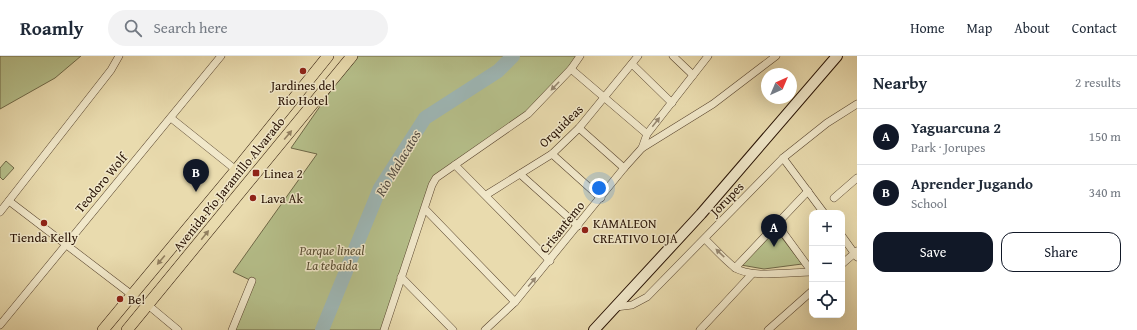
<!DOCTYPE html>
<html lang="en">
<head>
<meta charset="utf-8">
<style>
  :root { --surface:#fff; --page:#f2f2f3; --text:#1f2937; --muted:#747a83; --line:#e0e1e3; --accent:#111827 }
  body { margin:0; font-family:"Gentium Book Plus",serif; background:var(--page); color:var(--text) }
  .controls { position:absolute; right:12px; bottom:12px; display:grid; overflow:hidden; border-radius:8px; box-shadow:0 4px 16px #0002 }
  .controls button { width:36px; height:36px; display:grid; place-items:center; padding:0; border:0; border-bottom:1px solid var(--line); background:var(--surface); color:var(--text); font:20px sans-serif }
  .compass { position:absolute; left:761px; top:12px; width:36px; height:36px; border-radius:50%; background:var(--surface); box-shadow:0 4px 16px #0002; rotate:44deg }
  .you { position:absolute; left:599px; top:132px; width:14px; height:14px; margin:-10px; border:3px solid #fff; border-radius:50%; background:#1a73e8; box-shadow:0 0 0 6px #1a73e833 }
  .badge { display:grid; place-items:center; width:26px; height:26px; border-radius:50%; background:var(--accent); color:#fff; font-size:13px; font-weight:700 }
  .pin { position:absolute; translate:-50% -33px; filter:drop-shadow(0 1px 2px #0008) }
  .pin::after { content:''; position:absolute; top:21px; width:14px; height:12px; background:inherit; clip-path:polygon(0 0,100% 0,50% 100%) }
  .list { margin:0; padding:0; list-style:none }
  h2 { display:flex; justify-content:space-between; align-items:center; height:52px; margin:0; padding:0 16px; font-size:17px }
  h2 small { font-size:13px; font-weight:400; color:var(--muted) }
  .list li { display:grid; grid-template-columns:26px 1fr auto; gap:12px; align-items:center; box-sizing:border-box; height:56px; padding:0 16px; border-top:1px solid var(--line) }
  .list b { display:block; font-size:15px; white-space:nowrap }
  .list p { margin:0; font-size:13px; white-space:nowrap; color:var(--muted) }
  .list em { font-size:13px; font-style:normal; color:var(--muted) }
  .actions { display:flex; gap:8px; padding:12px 16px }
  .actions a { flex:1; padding:9px 0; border:1px solid var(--accent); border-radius:12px; text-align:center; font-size:14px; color:var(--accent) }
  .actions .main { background:var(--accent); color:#fff }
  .icon { flex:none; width:22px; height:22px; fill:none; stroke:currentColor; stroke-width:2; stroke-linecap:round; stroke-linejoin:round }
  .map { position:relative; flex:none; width:857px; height:274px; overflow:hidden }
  header { display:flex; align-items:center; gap:24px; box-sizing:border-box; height:56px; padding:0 20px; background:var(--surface); border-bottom:1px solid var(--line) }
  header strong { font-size:19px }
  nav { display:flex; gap:22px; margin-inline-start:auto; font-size:14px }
  .search { width:280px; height:36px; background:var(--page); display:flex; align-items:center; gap:10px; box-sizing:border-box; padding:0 14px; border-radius:22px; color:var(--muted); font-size:15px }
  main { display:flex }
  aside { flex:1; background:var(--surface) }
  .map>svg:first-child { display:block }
  .green { fill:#b6c08b; stroke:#6e6847 }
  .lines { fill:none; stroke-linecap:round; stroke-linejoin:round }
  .river { stroke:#9eb8b7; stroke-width:14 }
  .street-casing { stroke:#58442e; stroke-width:8 }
  .secondary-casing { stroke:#271103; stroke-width:12 }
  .primary-casing { stroke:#271103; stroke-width:12 }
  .street { stroke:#f1e8ca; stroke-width:7 }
  .secondary { stroke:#f1e8ca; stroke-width:10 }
  .primary { stroke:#e9dbae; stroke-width:11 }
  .oneway { fill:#968770 }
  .oneway2 { fill:#928061 }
  .poi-dot { fill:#8f2418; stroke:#f1e8ca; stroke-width:1.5 }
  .labels { text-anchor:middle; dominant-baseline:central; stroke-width:3; stroke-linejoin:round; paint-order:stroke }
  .poi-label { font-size:13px; fill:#271103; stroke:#f1e8ca; text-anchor:start }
  .street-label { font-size:13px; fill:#271103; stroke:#f1e8ca }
  .park-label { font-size:13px; font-style:italic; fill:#594e33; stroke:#f1e8ca }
  .water-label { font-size:14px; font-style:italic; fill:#514b42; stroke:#f1e8ca }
</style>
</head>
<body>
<header>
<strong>Roamly</strong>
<div class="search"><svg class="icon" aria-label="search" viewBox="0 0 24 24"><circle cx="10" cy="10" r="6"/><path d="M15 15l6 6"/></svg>Search here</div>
<nav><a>Home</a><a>Map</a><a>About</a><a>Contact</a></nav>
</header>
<main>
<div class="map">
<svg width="857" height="274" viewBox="0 0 857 274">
  <rect width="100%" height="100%" fill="#e9dbae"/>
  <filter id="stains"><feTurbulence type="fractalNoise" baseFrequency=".005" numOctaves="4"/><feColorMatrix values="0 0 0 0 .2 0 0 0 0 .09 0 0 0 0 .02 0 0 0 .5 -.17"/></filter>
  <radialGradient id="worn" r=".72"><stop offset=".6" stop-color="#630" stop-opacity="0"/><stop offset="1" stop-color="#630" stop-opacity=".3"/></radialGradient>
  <g class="green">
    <polygon points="0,0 81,0 55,22 0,53"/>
    <polygon points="355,0 580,0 528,58 436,122 384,274 232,274 252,225 233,216 317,98 291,92"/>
    <polygon points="6,105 14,112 3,124 0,121 0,112"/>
    <polygon points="776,174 802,208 764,213 741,209"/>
  </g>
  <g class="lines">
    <polyline class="river" points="322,274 380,132 425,62 498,15 513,0"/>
    <g class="street-casing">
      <g id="street">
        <polyline points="673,0 693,19"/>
        <polyline points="632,8 672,47"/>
        <polyline points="571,13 647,78"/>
        <polyline points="171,62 236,114"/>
        <polyline points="579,72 624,112"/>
        <polyline points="642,92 713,48 776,0"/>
        <polyline points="552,98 601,142"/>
        <polyline points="783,102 824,157"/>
        <polyline points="455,109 550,205"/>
        <polyline points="520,118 578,170"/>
        <polyline points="486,139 552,98 579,72 638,0"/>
        <polyline points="834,142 857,122"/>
        <polyline points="9,145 132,239"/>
        <polyline points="425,153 515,246"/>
        <polyline points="0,156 111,14 119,0"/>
        <polyline points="777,168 812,216"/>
        <polyline points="842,180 857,201"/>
        <path d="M705,183C714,192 723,202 734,211C749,223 792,216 812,216"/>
        <polyline points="842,208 857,195"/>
        <polyline points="735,212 808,135"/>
        <polyline points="401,221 453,274"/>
        <polyline points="148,249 178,274"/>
        <polyline points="616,251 632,249 647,241 783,102 827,67 857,48"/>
        <polyline points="0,269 221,0"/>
        <polyline points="232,274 252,225"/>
        <polyline points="384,274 432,129 436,122 528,58 571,13 580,0"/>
        <polyline points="485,274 515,246 624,112 642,92 647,78 708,0"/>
        <polyline points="700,274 752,218"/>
        <polyline points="768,274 812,235"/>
      </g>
    </g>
    <g class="secondary-casing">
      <polyline id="secondary" points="594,274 701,158 837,0"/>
    </g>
    <g class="primary-casing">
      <g id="primary">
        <polyline points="103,274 236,114 328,0"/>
        <polyline points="127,274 352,0"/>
      </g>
    </g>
    <use href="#street" class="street"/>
    <use href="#secondary" class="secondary"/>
    <use href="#primary" class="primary"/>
  </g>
  <defs><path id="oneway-solid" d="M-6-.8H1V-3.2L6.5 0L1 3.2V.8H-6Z"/></defs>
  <g class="oneway">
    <use href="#oneway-solid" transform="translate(555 30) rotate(134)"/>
    <use href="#oneway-solid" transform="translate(656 66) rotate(-52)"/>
    <use href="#oneway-solid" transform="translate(720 197) rotate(-136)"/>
    <use href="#oneway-solid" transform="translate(532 226) rotate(-50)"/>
  </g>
  <g class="oneway2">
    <use href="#oneway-solid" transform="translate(288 79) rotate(-50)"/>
    <use href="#oneway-solid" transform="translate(205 179) rotate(-51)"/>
    <use href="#oneway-solid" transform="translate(161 204) rotate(130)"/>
  </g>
  <g class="poi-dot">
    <circle cx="303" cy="15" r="4"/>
    <rect x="252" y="113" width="8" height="8" rx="2"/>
    <circle cx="253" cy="142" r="4"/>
    <circle cx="44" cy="167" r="4"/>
    <circle cx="585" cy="174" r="4"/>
    <circle cx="120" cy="243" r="4"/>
  </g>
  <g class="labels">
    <g class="poi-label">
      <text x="303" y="29" text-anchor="middle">Jardines del<tspan x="303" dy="15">Rio Hotel</tspan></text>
      <text x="264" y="117">Linea 2</text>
      <text x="261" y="142">Lava Ak</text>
      <text x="593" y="167">KAMALEON<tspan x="593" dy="15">CREATIVO LOJA</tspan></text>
      <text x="44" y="181" text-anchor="middle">Tienda Kelly</text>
      <text x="128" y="243">Be!</text>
    </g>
    <g class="street-label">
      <text transform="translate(561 70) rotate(-44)">Orquideas</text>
      <text transform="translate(101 127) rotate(-50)">Teodoro Wolf</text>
      <text transform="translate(229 128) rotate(-51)">Avenida Pío Jaramillo Alvarado</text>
      <text transform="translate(727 143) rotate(-46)">Jorupes</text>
      <text transform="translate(562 171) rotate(-51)">Crisantemo</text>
    </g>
    <g class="park-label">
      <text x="332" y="194">Parque lineal<tspan x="332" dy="15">La tebaida</tspan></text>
    </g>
    <g class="water-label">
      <text transform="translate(398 107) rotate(-59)">Rio Malacatos</text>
    </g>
  </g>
  <rect width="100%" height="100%" filter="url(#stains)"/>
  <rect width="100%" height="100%" fill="url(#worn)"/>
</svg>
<div class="controls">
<button>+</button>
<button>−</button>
<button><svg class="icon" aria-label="locate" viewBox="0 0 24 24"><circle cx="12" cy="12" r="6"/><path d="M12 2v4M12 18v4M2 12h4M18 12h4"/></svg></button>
</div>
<svg class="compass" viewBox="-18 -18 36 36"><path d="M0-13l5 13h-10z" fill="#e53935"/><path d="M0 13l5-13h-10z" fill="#747a83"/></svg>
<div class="you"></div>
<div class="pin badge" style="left:774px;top:191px">A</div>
<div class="pin badge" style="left:196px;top:136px">B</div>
</div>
<aside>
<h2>Nearby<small>2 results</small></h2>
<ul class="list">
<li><span class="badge">A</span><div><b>Yaguarcuna 2</b><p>Park · Jorupes</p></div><em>150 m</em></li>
<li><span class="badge">B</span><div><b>Aprender Jugando</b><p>School</p></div><em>340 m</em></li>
</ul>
<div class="actions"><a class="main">Save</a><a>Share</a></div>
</aside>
</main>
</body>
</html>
